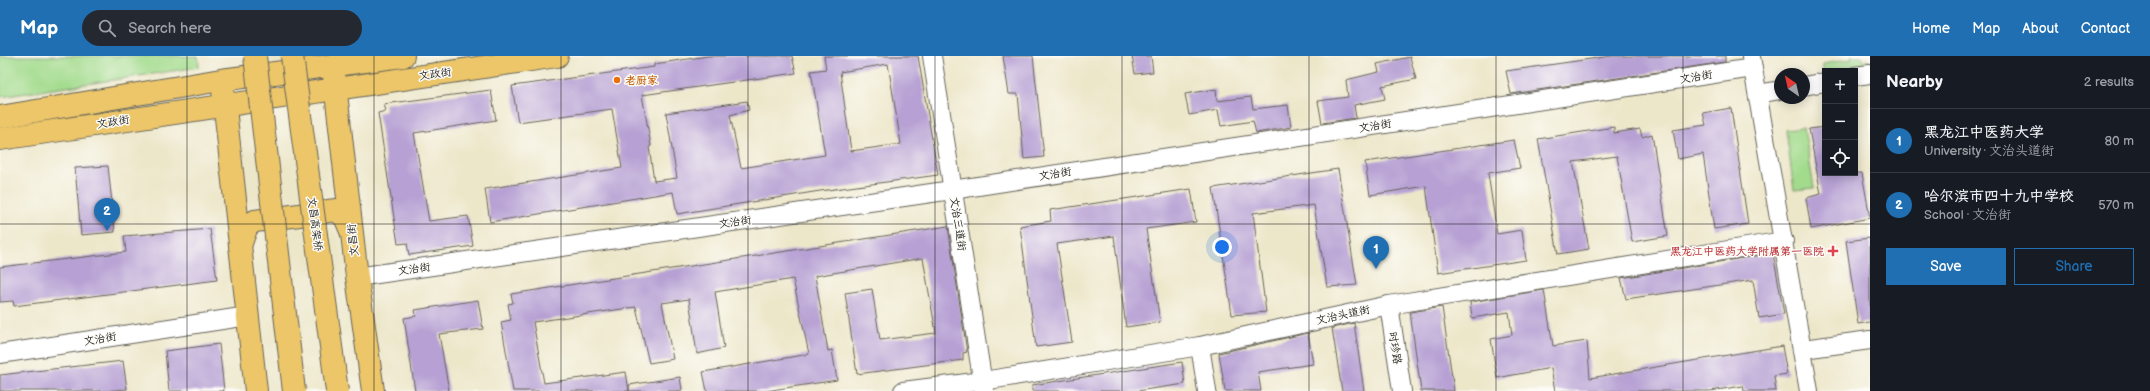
<!DOCTYPE html>
<html lang="en">
<head>
<meta charset="utf-8">
<style>
  :root { --surface:#171b24; --page:#242831; --text:#f1f3f6; --muted:#9ea1a6; --line:#363941; --accent:#1f6fb2 }
  body { margin:0; font-family:"Balsamiq Sans","LXGW WenKai TC",sans-serif; background:var(--page); color:var(--text) }
  .controls { position:absolute; right:12px; top:12px; display:grid; overflow:hidden; border-radius:0px; box-shadow:0 2px 10px #0003 }
  .controls button { width:36px; height:36px; display:grid; place-items:center; padding:0; border:0; border-bottom:1px solid var(--line); background:var(--surface); color:var(--text); font:20px sans-serif }
  .compass { position:absolute; left:1774px; top:12px; width:36px; height:36px; border-radius:50%; background:var(--surface); box-shadow:0 2px 10px #0003; rotate:326deg }
  .you { position:absolute; left:1222px; top:191px; width:14px; height:14px; margin:-10px; border:3px solid #fff; border-radius:50%; background:#1a73e8; box-shadow:0 0 0 6px #1a73e833 }
  .badge { display:grid; place-items:center; width:26px; height:26px; border-radius:50%; background:var(--accent); color:#fff; font-size:13px; font-weight:700 }
  .pin { position:absolute; translate:-50% -33px; filter:drop-shadow(0 1px 2px #0008) }
  .pin::after { content:''; position:absolute; top:21px; width:14px; height:12px; background:inherit; clip-path:polygon(0 0,100% 0,50% 100%) }
  .list { margin:0; padding:0; list-style:none }
  h2 { display:flex; justify-content:space-between; align-items:center; height:52px; margin:0; padding:0 16px; font-size:17px }
  h2 small { font-size:13px; font-weight:400; color:var(--muted) }
  .list li { display:grid; grid-template-columns:26px 1fr auto; gap:12px; align-items:center; box-sizing:border-box; height:64px; padding:0 16px; border-top:1px solid var(--line) }
  .list b { display:block; font-size:15px; white-space:nowrap }
  .list p { margin:0; font-size:13px; white-space:nowrap; color:var(--muted) }
  .list em { font-size:13px; font-style:normal; color:var(--muted) }
  .actions { display:flex; gap:8px; padding:12px 16px }
  .actions a { flex:1; padding:9px 0; border:1px solid var(--accent); border-radius:0px; text-align:center; font-size:14px; color:var(--accent) }
  .actions .main { background:var(--accent); color:#fff }
  .icon { flex:none; width:22px; height:22px; fill:none; stroke:currentColor; stroke-width:2; stroke-linecap:round; stroke-linejoin:round }
  .map { position:relative; flex:none; width:1870px; height:335px; overflow:hidden }
  header { display:flex; align-items:center; gap:24px; box-sizing:border-box; height:56px; padding:0 20px; background:var(--accent); color:#fff }
  header strong { font-size:19px }
  nav { display:flex; gap:22px; margin-inline-start:auto; font-size:14px }
  .search { width:280px; height:36px; background:var(--page); display:flex; align-items:center; gap:10px; box-sizing:border-box; padding:0 14px; border-radius:22px; color:var(--muted); font-size:15px }
  main { display:flex }
  aside { flex:1; background:var(--surface) }
  .map>svg:first-child { display:block }
  .green { fill:#a3db8d; stroke:#607c54 }
  .building { fill:#b7a1d4; fill-rule:evenodd }
  .lines { fill:none; stroke-linecap:round; stroke-linejoin:round }
  .minor-casing { stroke:#656359; stroke-width:20 }
  .major-casing { stroke:#656359; stroke-width:24 }
  .minor { stroke:#fff; stroke-width:18 }
  .major { stroke:#ecc669; stroke-width:22 }
  .highway-bridge-casing { stroke:#656359; stroke-width:24; stroke-linecap:butt }
  .highway-bridge { stroke:#ecc669; stroke-width:22 }
  .grid { fill:none; stroke:#1c1c1c; stroke-width:1; stroke-opacity:0.55 }
  .food-dot { fill:#e8710a; stroke:#fdfcf7; stroke-width:1.5 }
  .health-dot { fill:#e0444e; stroke:#fdfcf7; stroke-width:1.5 }
  .labels { text-anchor:middle; dominant-baseline:central; stroke-width:3; stroke-linejoin:round; paint-order:stroke }
  .street-label { font-size:11px; fill:#1c1c1c; stroke:#fdfcf7 }
  .food-label { font-size:11px; font-weight:bold; fill:#c56008; stroke:#fdfcf7; text-anchor:start }
  .health-label { font-size:11px; font-weight:bold; fill:#be3a42; stroke:#fdfcf7; text-anchor:end }
</style>
</head>
<body>
<header>
<strong>Map</strong>
<div class="search"><svg class="icon" aria-label="search" viewBox="0 0 24 24"><circle cx="10" cy="10" r="6"/><path d="M15 15l6 6"/></svg>Search here</div>
<nav><a>Home</a><a>Map</a><a>About</a><a>Contact</a></nav>
</header>
<main>
<div class="map">
<svg width="1870" height="335" viewBox="0 0 1870 335">
  <rect width="100%" height="100%" fill="#fdfcf7"/>
  <filter id="ink" filterUnits="userSpaceOnUse"><feTurbulence type="fractalNoise" baseFrequency=".025" numOctaves="2"/><feDisplacementMap in="SourceGraphic" scale="8" xChannelSelector="R" yChannelSelector="G"/><feConvolveMatrix kernelMatrix="1 2 1 2 8 2 1 2 1" color-interpolation-filters="sRGB"/></filter>
  <filter id="wash" filterUnits="userSpaceOnUse"><feTurbulence type="fractalNoise" baseFrequency=".012" numOctaves="4" result="noise"/><feDisplacementMap in="SourceGraphic" scale="16" xChannelSelector="R" yChannelSelector="G"/><feGaussianBlur stdDeviation="0.9" result="paint"/><feColorMatrix in="noise" values="0 0 0 0 0 0 0 0 0 0 0 0 0 0 0 0 0 1.4 0 .05"/><feComposite in="paint" operator="in"/></filter>
  <g filter="url(#wash)">
    <rect width="100%" height="100%" fill="#ede7ca"/>
    <g class="green">
      <polygon points="0,0 198,0 199,11 0,41"/>
      <polygon points="1851,0 1862,0 1863,5 1870,4 1870,8 1823,15 1823,8 1851,3"/>
      <polygon points="1804,72 1814,132 1794,134 1786,74"/>
    </g>
    <g id="blocks">
      <g class="building">
        <path d="M708,0H792L796,17L642,39L651,90L649,91L654,125L677,122L666,57L747,45L749,54L730,59L741,112L825,99L811,15L826,13L824,0H918L938,119L820,135L677,158L673,136L490,166L485,133L622,112L612,53L518,66L512,30L654,11V8ZM888,8L901,88L851,95L840,16Z"/>
        <polygon points="1003,0 1033,0 1044,101 1024,103 1018,38 1009,38"/>
        <polygon points="1132,0 1151,0 1153,16 1135,18"/>
        <polygon points="1612,0 1725,0 1725,6 1511,38 1506,15"/>
        <polygon points="1410,1 1416,23 1382,30 1385,43 1354,49 1356,62 1322,67 1318,45 1348,41 1346,24 1379,16 1377,8"/>
        <polygon points="1216,33 1217,45 1251,41 1253,53 1288,49 1291,71 1256,77 1253,65 1221,70 1218,54 1189,59 1185,38"/>
        <polygon points="491,34 496,64 414,77 429,165 468,160 473,190 409,199 407,187 398,188 378,57 386,55 384,48"/>
        <polygon points="1731,52 1748,168 1714,173 1703,98 1678,103 1673,74 1706,69 1703,57"/>
        <polygon points="1614,71 1614,77 1640,73 1642,81 1652,78 1668,180 1632,186 1617,100 1573,106 1589,193 1558,198 1538,83"/>
        <polygon points="1825,71 1825,117 1862,117 1870,162 1811,173 1806,142 1821,138 1809,73"/>
        <polygon points="1514,84 1520,112 1488,117 1497,178 1522,174 1526,204 1438,217 1426,130 1370,139 1365,106"/>
        <polygon points="108,110 115,176 81,179 75,112"/>
        <polygon points="1338,113 1357,229 1327,231 1314,149 1253,157 1266,256 1232,259 1213,132"/>
        <polygon points="1191,133 1196,166 1146,173 1160,266 1126,271 1114,180 1057,188 1072,286 1036,291 1020,170 1051,165 1050,154"/>
        <polygon points="948,170 967,296 963,297 963,304 857,318 845,237 872,233 880,284 936,277 923,202 815,220 828,295 832,294 837,324 765,335 707,335 703,316 809,298 793,223 715,236 724,292 697,298 689,243 662,247 673,303 649,307 636,251 533,266 544,327 626,316 629,335 629,329 680,321 682,334 674,335 513,335 501,266 511,264 508,248 513,247 511,238"/>
        <polygon points="210,173 217,224 14,250 13,245 0,246 0,211 126,196 124,180"/>
        <polygon points="1870,182 1870,266 1858,268 1846,185"/>
        <polygon points="1773,197 1784,258 1759,262 1753,224 1626,243 1621,222"/>
        <polygon points="1544,234 1553,290 1587,285 1590,322 1782,290 1787,318 1774,320 1776,335 1744,335 1743,330 1710,335 1555,335 1551,312 1497,322 1491,283 1512,279 1509,256 1472,262 1470,246"/>
        <polygon points="478,244 483,273 439,278 449,335 415,335 404,262 416,260 415,254"/>
        <polygon points="1442,251 1454,335 1421,335 1410,256"/>
        <polygon points="1354,267 1364,335 1342,335 1332,272"/>
        <polygon points="1308,277 1313,308 1258,316 1261,335 1225,335 1219,297"/>
        <polygon points="219,288 224,335 169,335 165,295"/>
        <polygon points="123,305 127,333 104,335 0,335 0,319"/>
        <polygon points="1182,306 1185,328 1137,335 1032,335 1032,329"/>
      </g>
    </g>
  </g>
  <g filter="url(#ink)">
    <use href="#blocks" fill-opacity="0" stroke="#656359" stroke-width="1"/>
    <g class="lines">
      <g class="minor-casing">
        <g id="minor">
          <polyline points="932,0 984,335"/>
          <polyline points="1751,1 1809,335"/>
          <polyline points="1855,20 1870,18"/>
          <polyline points="1804,30 1825,26"/>
          <polyline points="1758,38 1780,34"/>
          <polyline points="357,221 952,134 1753,12"/>
          <polyline points="1389,249 1402,335"/>
          <polyline points="1200,290 1207,335"/>
          <polyline points="1803,293 1870,284"/>
          <polyline points="0,298 248,260"/>
          <polyline points="903,335 983,325 1200,290 1389,249 1784,185"/>
        </g>
      </g>
      <g class="major-casing">
        <g id="major">
          <polyline points="334,19 357,221 373,335"/>
          <polyline points="223,34 256,335"/>
          <polyline points="0,61 221,24 403,0"/>
          <polyline points="0,83 557,0"/>
          <polyline points="240,190 247,170 255,165 336,154 345,161 351,175"/>
        </g>
      </g>
      <use href="#minor" class="minor"/>
      <use href="#major" class="major"/>
      <g class="highway-bridge-casing">
        <g id="highway-bridge">
          <polyline points="255,0 294,335"/>
          <polyline points="292,0 337,335"/>
        </g>
      </g>
      <use href="#highway-bridge" class="highway-bridge"/>
    </g>
  </g>
  <path class="grid" d="M187,0V335M374,0V335M561,0V335M748,0V335M935,0V335M1122,0V335M1309,0V335M1496,0V335M1683,0V335M0,168H1870"/>
  <circle class="food-dot" cx="617" cy="24" r="4"/>
  <path class="health-dot" d="M1831 189h4v4h4v4h-4v4h-4v-4h-4v-4h4z"/>
  <g class="labels">
    <g class="street-label">
      <text transform="translate(435 18) rotate(-8)">文政街</text>
      <text transform="translate(1696 21) rotate(-9)">文治街</text>
      <text transform="translate(113 66) rotate(-9)">文政街</text>
      <text transform="translate(1375 70) rotate(-9)">文治街</text>
      <text transform="translate(1055 118) rotate(-9)">文治街</text>
      <text transform="translate(735 166) rotate(-8)">文治街</text>
      <text transform="translate(315 168) rotate(82)">文昌高架桥</text>
      <text transform="translate(958 168) rotate(81)">文治三道街</text>
      <text transform="translate(353 184) rotate(-96)">文昌街</text>
      <text transform="translate(414 213) rotate(-8)">文治街</text>
      <text transform="translate(1343 259) rotate(-12)">文治头道街</text>
      <text transform="translate(100 283) rotate(-9)">文治街</text>
      <text transform="translate(1395 292) rotate(81)">时珍路</text>
    </g>
    <g class="food-label">
      <text x="625" y="24">老厨家</text>
    </g>
    <g class="health-label">
      <text x="1824" y="195">黑龙江中医药大学附属第一医院</text>
    </g>
  </g>
</svg>
<div class="controls">
<button>+</button>
<button>−</button>
<button><svg class="icon" aria-label="locate" viewBox="0 0 24 24"><circle cx="12" cy="12" r="6"/><path d="M12 2v4M12 18v4M2 12h4M18 12h4"/></svg></button>
</div>
<svg class="compass" viewBox="-18 -18 36 36"><path d="M0-13l5 13h-10z" fill="#e53935"/><path d="M0 13l5-13h-10z" fill="#9ea1a6"/></svg>
<div class="you"></div>
<div class="pin badge" style="left:1376px;top:213px">1</div>
<div class="pin badge" style="left:107px;top:175px">2</div>
</div>
<aside>
<h2>Nearby<small>2 results</small></h2>
<ul class="list">
<li><span class="badge">1</span><div><b>黑龙江中医药大学</b><p>University · 文治头道街</p></div><em>80 m</em></li>
<li><span class="badge">2</span><div><b>哈尔滨市四十九中学校</b><p>School · 文治街</p></div><em>570 m</em></li>
</ul>
<div class="actions"><a class="main">Save</a><a>Share</a></div>
</aside>
</main>
</body>
</html>
